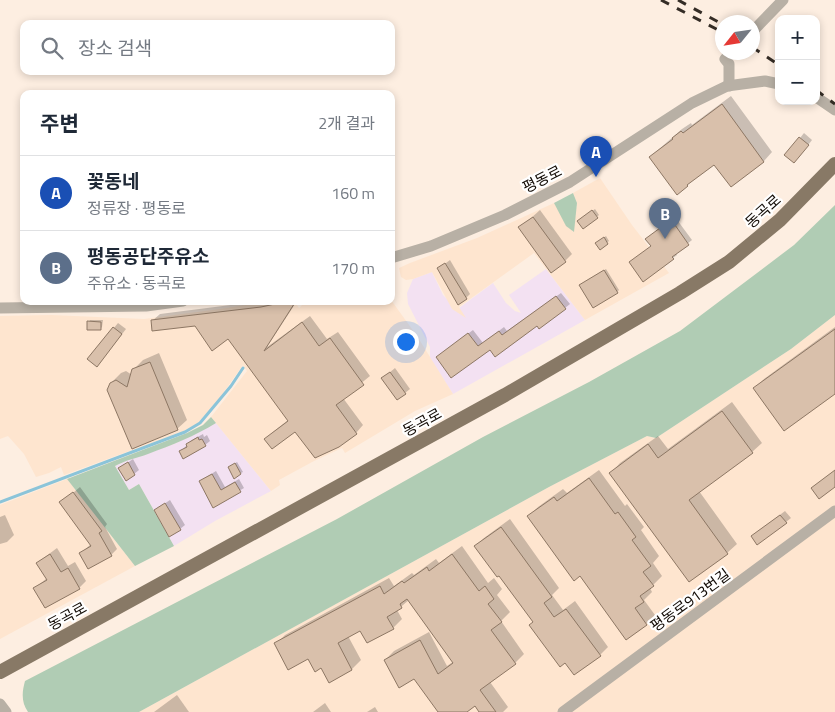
<!DOCTYPE html>
<html lang="ko">
<head>
<meta charset="utf-8">
<style>
  :root { --surface:#fff; --page:#f6f6f7; --text:#1f2937; --muted:#747a83; --line:#e0e1e3; --accent:#4643b9 }
  body { margin:0; font-family:"Titillium Web","Noto Sans KR",sans-serif; background:var(--page); color:var(--text) }
  .controls { position:absolute; right:15px; top:15px; display:grid; overflow:hidden; border-radius:10px; box-shadow:0 2px 8px #0003 }
  .controls button { width:45px; height:45px; display:grid; place-items:center; padding:0; border:0; border-bottom:1px solid var(--line); background:var(--surface); color:var(--text); font:25px sans-serif }
  .compass { position:absolute; left:715px; top:15px; width:45px; height:45px; border-radius:50%; background:var(--surface); box-shadow:0 2px 8px #0003; rotate:240deg }
  .you { position:absolute; left:405px; top:341px; width:18px; height:18px; margin:-12px; border:4px solid #fff; border-radius:50%; background:#1a73e8; box-shadow:0 0 0 8px #1a73e833 }
  .badge { display:grid; place-items:center; width:32px; height:32px; border-radius:50%; background:var(--accent); color:#fff; font-size:16px; font-weight:700 }
  .pin { position:absolute; translate:-50% -41px; filter:drop-shadow(0 1px 2px #0008) }
  .pin::after { content:''; position:absolute; top:26px; width:18px; height:15px; background:inherit; clip-path:polygon(0 0,100% 0,50% 100%) }
  .list { margin:0; padding:0; list-style:none }
  h2 { display:flex; justify-content:space-between; align-items:center; height:65px; margin:0; padding:0 20px; font-size:21px }
  h2 small { font-size:16px; font-weight:400; color:var(--muted) }
  .list li { display:grid; grid-template-columns:32px 1fr auto; gap:15px; align-items:center; box-sizing:border-box; height:75px; padding:0 20px; border-top:1px solid var(--line) }
  .list b { display:block; font-size:19px; white-space:nowrap }
  .list p { margin:0; font-size:16px; white-space:nowrap; color:var(--muted) }
  .list em { font-size:16px; font-style:normal; color:var(--muted) }
  .icon { flex:none; width:28px; height:28px; fill:none; stroke:currentColor; stroke-width:2; stroke-linecap:round; stroke-linejoin:round }
  .map { position:relative; flex:none; width:835px; height:712px; overflow:hidden }
  .search { position:absolute; background:var(--surface); box-shadow:0 2px 8px #0003; left:20px; top:20px; width:375px; height:55px; display:flex; align-items:center; gap:12px; box-sizing:border-box; padding:0 18px; border-radius:10px; color:var(--muted); font-size:19px }
  .panel { position:absolute; background:var(--surface); box-shadow:0 2px 8px #0003; left:20px; top:90px; width:375px; height:215px; border-radius:10px }
  .map>svg:first-child { display:block }
  .commercial { fill:#f3e1f2 }
  .built { fill:#fee5cf }
  .green { fill:#b0ccb4 }
  .shadow { fill:#0003 }
  .lines { fill:none; stroke-linecap:round; stroke-linejoin:round }
  .stream { stroke:#8bc4d9; stroke-width:3 }
  .building { fill:#d9c0ab; stroke:#8d7764 }
  .minor { stroke:#b8b0a5; stroke-width:11 }
  .major { stroke:#887966; stroke-width:14 }
  .rail { stroke:#342c25; stroke-width:3; stroke-dasharray:9 9; stroke-linecap:butt }
  .labels { text-anchor:middle; dominant-baseline:central; stroke-width:4.5; stroke-linejoin:round; paint-order:stroke }
  .street-label { font-size:15px; fill:#110a04; stroke:#fff }
</style>
</head>
<body>
<div class="map">
<svg width="835" height="712" viewBox="0 0 835 712">
  <rect width="100%" height="100%" fill="#fdeee1"/>
  <g class="commercial">
    <polygon points="546,269 585,320 453,394 430,358 430,347 408,304 407,293 413,279 432,272 443,295 465,317 459,308 493,283 506,303 515,311 521,313 509,295"/>
    <polygon points="216,423 271,491 215,521 174,546 139,484 129,490 115,466 128,460 174,444"/>
  </g>
  <g class="built">
    <polygon points="600,178 632,225 669,273 585,320 534,253 459,307 466,318 452,309 432,272 413,279 406,280 401,277 399,268 410,263 477,238 554,203 573,232 577,203 573,193"/>
    <polygon points="391,300 417,336 453,394 415,411 345,453 342,448 314,461 279,480 280,485 271,491 211,417 247,371 243,365 219,399 198,423 184,431 64,475 61,467 49,473 36,477 24,454 8,436 0,439 0,316 51,315 144,319 220,309 270,301 294,301 299,308 306,301 391,301"/>
    <polygon points="835,315 835,712 139,712 549,487 647,436 656,438 791,349"/>
    <polygon points="67,479 135,566 0,639 0,505"/>
  </g>
  <g class="green">
    <polygon points="573,193 577,203 574,232 566,226 554,203"/>
    <path d="M835,205V315L791,349L656,438L647,436L549,487L139,712H28C21,702 22,692 25,681L337,519L483,437L589,382L680,331L794,245Z"/>
    <path d="M211,417L216,423C195,436 172,445 148,454C137,458 126,460 115,466L129,490L139,484L174,546L135,566L67,479L187,433L203,425Z"/>
  </g>
  <g class="shadow">
    <polygon points="731,96 772,152 764,161 731,185 715,163 687,185 650,157 682,129 691,123 692,125"/>
    <polygon points="804,133 812,140 799,157 800,138"/>
    <polygon points="595,209 599,215 583,228 580,220"/>
    <polygon points="540,210 572,254 565,261 520,228"/>
    <polygon points="672,213 692,240 676,253 677,255 673,258 643,280 652,246 661,227 662,220"/>
    <polygon points="606,236 609,241 600,248 599,241"/>
    <polygon points="450,260 470,294 466,298 438,269"/>
    <polygon points="606,269 619,290 617,292 583,283"/>
    <polygon points="561,293 570,304 565,308 537,325 490,348 442,353 473,330 483,343 504,327 507,331"/>
    <polygon points="261,301 297,301 267,347 310,316 327,339 338,332 370,376 343,398 363,425 356,433 295,430 273,432 288,420 229,337 196,325 152,321 160,314"/>
    <polygon points="90,320 103,320 102,327 100,329 89,322"/>
    <polygon points="118,323 126,329 101,361 89,359"/>
    <polygon points="835,327 835,392 755,388 764,379"/>
    <polygon points="159,353 187,420 177,429 111,383 121,373 126,371 132,375 133,370 143,360"/>
    <polygon points="395,368 410,389 405,393 383,378"/>
    <polygon points="732,402 762,443 752,452 699,491 737,544 727,553 611,473 620,463 658,436 668,449"/>
    <polygon points="203,434 204,437 207,435 210,441 205,445 181,451 192,440"/>
    <polygon points="133,459 139,470 134,474 120,468"/>
    <polygon points="237,462 243,472 241,473 231,466"/>
    <polygon points="599,470 625,506 627,504 644,527 641,530 659,556 653,563 662,576 650,588 652,592 644,600 655,615 646,624 581,575 529,516 538,507 563,489 567,493"/>
    <polygon points="216,471 225,487 239,479 244,488 214,506 200,481"/>
    <polygon points="80,487 107,524 105,527 117,549 111,555 81,553 91,544 61,503"/>
    <polygon points="170,500 185,525 180,529 155,510"/>
    <polygon points="785,511 791,518 786,522 752,536"/>
    <polygon points="5,515 14,535 7,542 0,544 0,517"/>
    <polygon points="510,519 559,588 552,595 563,610 575,601 608,647 600,655 534,621 476,546 484,538"/>
    <polygon points="462,546 488,583 494,578 502,589 497,595 510,612 501,621 524,654 515,663 490,682 508,707 503,712 480,712 475,705 465,712 439,712 414,678 385,660 394,651 429,632 447,666 454,661 409,600 397,610 402,619 393,628 361,629 348,636 361,660 352,669 330,681 322,667 309,657 276,644 285,635 389,578 394,586 412,573 414,575 436,559 439,563"/>
    <polygon points="57,548 68,566 75,562 86,581 79,588 45,607 35,588 47,578 37,563"/>
    <polygon points="177,695 189,712 154,712"/>
    <polygon points="325,703 331,712 313,712"/>
    <polygon points="375,707 378,712 367,712"/>
  </g>
  <g class="lines">
    <polyline class="stream" points="0,502 185,432 200,423 231,386 243,368"/>
  </g>
  <g class="building">
    <polygon points="722,104 764,162 731,187 714,165 687,185 688,186 677,195 649,157 673,139 672,138 681,131 683,133"/>
    <polygon points="799,137 809,145 794,163 784,155"/>
    <polygon points="592,210 598,218 583,229 577,221"/>
    <polygon points="668,215 689,245 672,257 674,259 643,282 629,262 651,246 645,239 660,228 657,223"/>
    <polygon points="533,217 566,262 551,273 518,227"/>
    <polygon points="604,237 608,244 600,250 595,243"/>
    <polygon points="445,263 467,299 458,305 437,268"/>
    <polygon points="604,270 618,293 593,308 579,285"/>
    <polygon points="556,296 566,309 539,329 537,326 495,357 490,350 451,378 436,357 468,333 478,346 499,331 502,335"/>
    <polygon points="289,301 296,301 264,351 302,322 319,346 330,338 364,385 336,405 357,434 339,447 315,458 295,432 272,449 264,439 288,421 228,339 212,351 195,326 152,331 151,320 261,307"/>
    <polygon points="87,321 101,322 101,330 87,330"/>
    <polygon points="113,327 122,334 97,367 87,359"/>
    <polygon points="835,329 835,394 784,431 753,388"/>
    <polygon points="150,362 178,430 132,449 107,390 110,383 116,380 127,387 132,369"/>
    <polygon points="390,372 406,394 397,400 381,378"/>
    <polygon points="722,411 753,453 689,500 728,554 689,582 609,473 648,444 658,458"/>
    <polygon points="198,437 199,440 202,439 206,446 183,459 179,451 187,447 186,444"/>
    <polygon points="128,462 135,475 126,481 118,468"/>
    <polygon points="235,463 241,474 234,479 228,467"/>
    <polygon points="835,470 835,487 819,499 811,488"/>
    <polygon points="212,474 221,490 235,482 241,492 213,508 199,481"/>
    <polygon points="589,478 615,514 618,512 636,537 632,540 651,566 643,572 654,586 640,596 644,602 635,608 647,625 626,640 580,576 574,581 527,516 554,497 557,501"/>
    <polygon points="73,492 102,531 99,533 112,556 88,569 79,553 91,546 59,502"/>
    <polygon points="165,503 181,530 169,537 154,510"/>
    <polygon points="780,515 787,523 757,545 751,536"/>
    <polygon points="501,527 552,597 544,603 554,617 566,609 601,656 574,675 565,663 560,667 529,625 533,622 499,576 497,577 474,546"/>
    <polygon points="50,554 61,572 68,568 80,589 45,608 33,588 47,580 36,563"/>
    <polygon points="452,554 479,591 485,586 494,599 488,604 502,622 491,630 516,664 480,690 496,712 479,712 475,706 467,712 438,712 414,679 399,688 384,660 420,640 438,674 453,663 407,599 400,604 402,608 387,617 394,629 367,643 360,631 338,643 352,670 329,683 321,668 315,672 308,659 288,670 274,643 380,586 384,594 402,581 404,583 427,567 429,571"/>
  </g>
  <g class="lines">
    <g class="minor">
      <polyline points="752,32 783,0"/>
      <polyline points="729,86 729,64 725,59 731,52"/>
      <polyline points="816,97 835,110"/>
      <polyline points="391,258 431,246 505,215 570,182 692,103 727,86 765,81 779,84"/>
      <polyline points="0,308 146,306 183,301"/>
      <polyline points="0,704 6,712"/>
      <polyline points="563,712 835,511"/>
    </g>
    <polyline class="major" points="0,672 505,395 680,293 729,262 780,220 835,164"/>
    <g class="rail">
      <polyline points="661,0 722,32"/>
      <polyline points="678,0 722,24"/>
      <polyline points="752,47 779,65"/>
      <polyline points="816,90 835,104"/>
    </g>
  </g>
  <g class="labels">
    <g class="street-label">
      <text transform="translate(542 179) rotate(-27)">평동로</text>
      <text transform="translate(763 211) rotate(-42)">동곡로</text>
      <text transform="translate(422 422) rotate(-29)">동곡로</text>
      <text transform="translate(690 600) rotate(-36)">평동로913번길</text>
      <text transform="translate(67 616) rotate(-29)">동곡로</text>
    </g>
  </g>
</svg>
<div class="controls">
<button>+</button>
<button>−</button>
</div>
<svg class="compass" viewBox="-18 -18 36 36"><path d="M0-13l5 13h-10z" fill="#e53935"/><path d="M0 13l5-13h-10z" fill="#747a83"/></svg>
<div class="you"></div>
<div class="pin badge" style="left:596px;top:177px;background:#1a4fb4">A</div>
<div class="pin badge" style="left:665px;top:239px;background:#5c6f8a">B</div>
<div class="search"><svg class="icon" aria-label="search" viewBox="0 0 24 24"><circle cx="10" cy="10" r="6"/><path d="M15 15l6 6"/></svg>장소 검색</div>
<section class="panel">
<h2>주변<small>2개 결과</small></h2>
<ul class="list">
<li><span class="badge" style="background:#1a4fb4">A</span><div><b>꽃동네</b><p>정류장 · 평동로</p></div><em>160 m</em></li>
<li><span class="badge" style="background:#5c6f8a">B</span><div><b>평동공단주유소</b><p>주유소 · 동곡로</p></div><em>170 m</em></li>
</ul>
</section>
</div>
</body>
</html>
